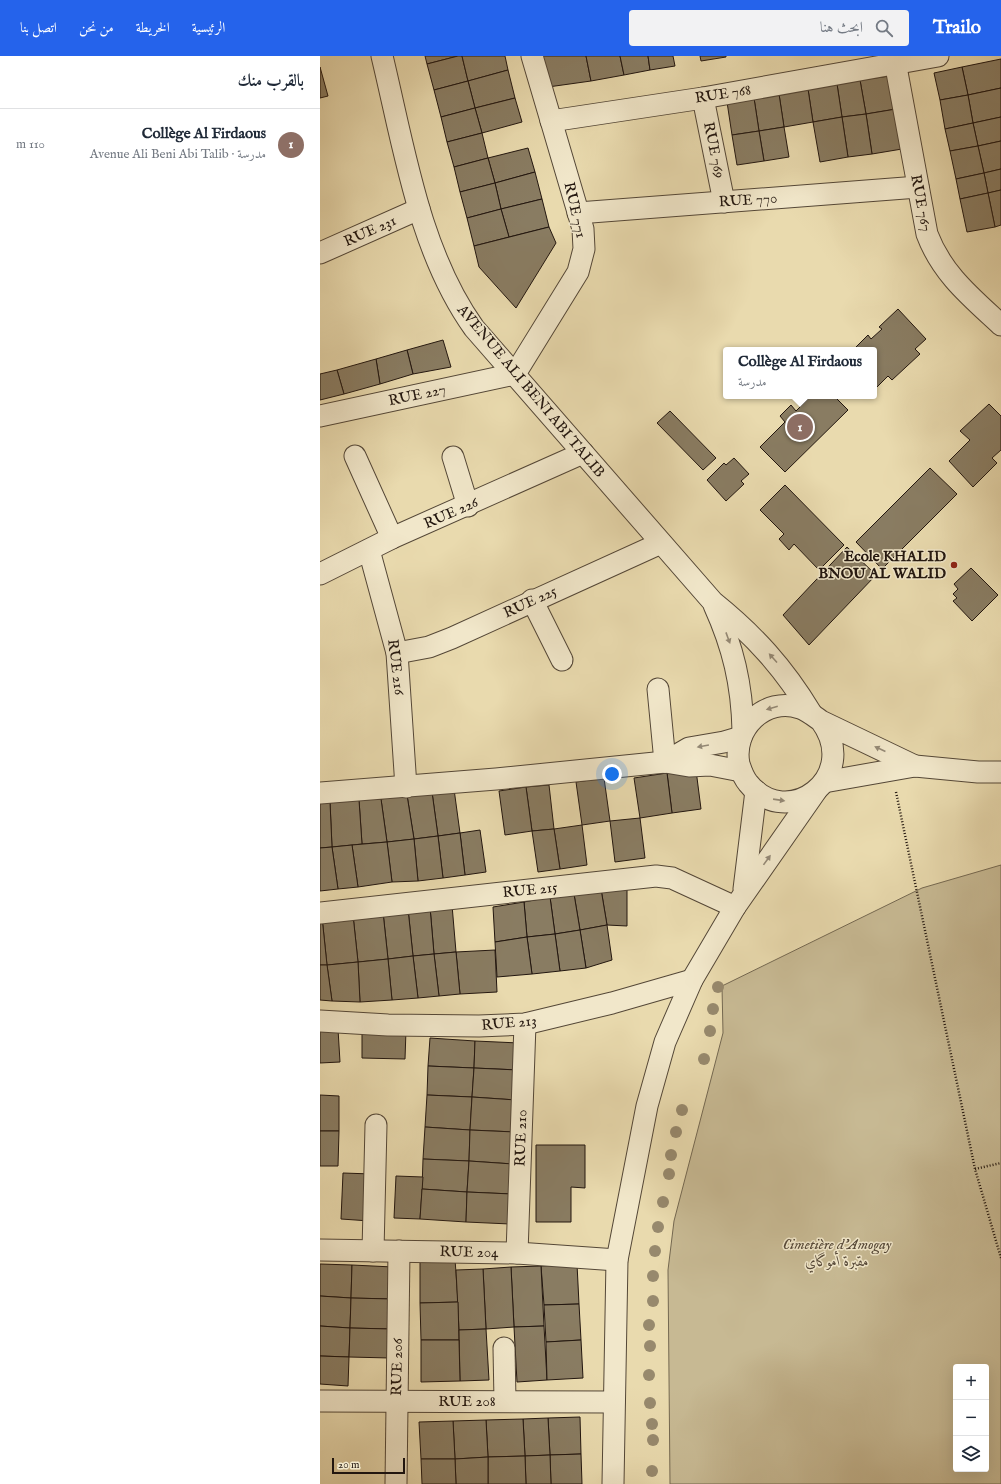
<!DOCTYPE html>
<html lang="ar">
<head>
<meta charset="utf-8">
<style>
  :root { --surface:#fff; --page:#f2f2f3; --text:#1f2937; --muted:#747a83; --line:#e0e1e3; --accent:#2563eb }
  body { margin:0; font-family:"IM FELL English",Amiri,serif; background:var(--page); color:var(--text); direction:rtl }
  .controls { position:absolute; right:12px; bottom:12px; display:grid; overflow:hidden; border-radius:4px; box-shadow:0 4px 16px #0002 }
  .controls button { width:36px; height:36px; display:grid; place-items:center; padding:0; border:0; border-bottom:1px solid var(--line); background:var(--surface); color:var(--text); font:20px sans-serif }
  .scale { position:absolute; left:12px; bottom:10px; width:73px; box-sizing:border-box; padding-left:4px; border:2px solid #22160f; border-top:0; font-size:11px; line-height:14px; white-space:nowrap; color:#22160f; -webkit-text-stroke:3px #f1e7ca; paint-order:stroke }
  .you { position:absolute; left:292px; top:718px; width:14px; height:14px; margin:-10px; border:3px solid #fff; border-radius:50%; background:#1a73e8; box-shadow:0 0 0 6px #1a73e833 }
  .badge { display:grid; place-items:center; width:26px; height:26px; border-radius:50%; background:var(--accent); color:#fff; font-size:13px; font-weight:700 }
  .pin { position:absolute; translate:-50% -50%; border:2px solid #fff; box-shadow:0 1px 4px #0006 }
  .popup { position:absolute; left:403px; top:291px; width:154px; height:52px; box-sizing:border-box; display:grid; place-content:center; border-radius:4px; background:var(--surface); filter:drop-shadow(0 1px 3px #0005); font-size:13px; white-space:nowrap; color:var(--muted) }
  .popup b { font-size:15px; color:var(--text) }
  .popup::after { content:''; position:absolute; left:50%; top:100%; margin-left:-8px; border:8px solid transparent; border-top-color:var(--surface) }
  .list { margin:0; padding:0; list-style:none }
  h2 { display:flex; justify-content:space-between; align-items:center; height:52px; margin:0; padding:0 16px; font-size:17px }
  h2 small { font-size:13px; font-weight:400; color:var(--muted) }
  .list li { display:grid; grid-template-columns:26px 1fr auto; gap:12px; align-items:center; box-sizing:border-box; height:72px; padding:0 16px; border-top:1px solid var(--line) }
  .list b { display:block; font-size:15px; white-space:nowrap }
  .list p { margin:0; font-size:13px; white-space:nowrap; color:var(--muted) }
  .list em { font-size:13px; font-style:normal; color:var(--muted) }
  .icon { flex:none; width:22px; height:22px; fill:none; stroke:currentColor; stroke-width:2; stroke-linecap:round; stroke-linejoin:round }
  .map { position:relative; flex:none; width:681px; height:1428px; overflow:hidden; direction:ltr }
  header { display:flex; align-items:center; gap:24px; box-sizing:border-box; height:56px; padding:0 20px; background:var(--accent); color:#fff }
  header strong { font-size:19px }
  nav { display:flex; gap:22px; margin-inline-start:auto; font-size:14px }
  .search { width:280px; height:36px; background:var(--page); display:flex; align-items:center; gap:10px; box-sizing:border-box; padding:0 14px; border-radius:4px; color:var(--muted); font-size:15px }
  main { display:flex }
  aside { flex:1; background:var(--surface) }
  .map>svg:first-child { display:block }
  .green { fill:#c7b993; stroke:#746851; fill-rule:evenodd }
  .building { fill:#897c62; stroke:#22160f }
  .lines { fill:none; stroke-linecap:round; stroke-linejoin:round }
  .minor-casing { stroke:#544737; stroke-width:23 }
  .path { stroke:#22160f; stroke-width:2.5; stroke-dasharray:1 2; stroke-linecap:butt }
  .minor { stroke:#f1e7ca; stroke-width:21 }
  .tree { fill:#97896d }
  .oneway { fill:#948976 }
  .poi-dot { fill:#8f2418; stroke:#f1e7ca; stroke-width:1.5 }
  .labels { text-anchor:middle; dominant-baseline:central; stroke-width:3; stroke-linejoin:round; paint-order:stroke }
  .street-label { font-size:15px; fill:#22160f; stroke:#f1e7ca }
  .poi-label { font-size:15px; font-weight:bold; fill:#22160f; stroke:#f1e7ca; text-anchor:end }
  .park-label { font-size:15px; font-style:italic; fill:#544737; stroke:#f1e7ca }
</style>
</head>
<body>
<header>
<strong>Trailo</strong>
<div class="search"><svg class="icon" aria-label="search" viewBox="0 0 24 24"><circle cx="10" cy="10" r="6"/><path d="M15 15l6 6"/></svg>ابحث هنا</div>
<nav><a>الرئيسية</a><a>الخريطة</a><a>من نحن</a><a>اتصل بنا</a></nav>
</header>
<main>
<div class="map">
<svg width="681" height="1428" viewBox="0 0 681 1428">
  <rect width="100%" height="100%" fill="#e9daae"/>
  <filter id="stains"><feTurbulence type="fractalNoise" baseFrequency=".005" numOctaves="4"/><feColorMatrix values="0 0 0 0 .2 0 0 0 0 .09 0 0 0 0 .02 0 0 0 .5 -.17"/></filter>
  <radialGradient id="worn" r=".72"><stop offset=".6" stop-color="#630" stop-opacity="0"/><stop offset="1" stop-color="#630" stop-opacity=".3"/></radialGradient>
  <path class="green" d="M681,809V1428H350L348,1214L354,1165L403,977L402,930L602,832ZM636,1311H666V1413H636Z"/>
  <g class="building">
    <polygon points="105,0 138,0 107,8"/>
    <polygon points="138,0 142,0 148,25 114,34 107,8"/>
    <polygon points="142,0 185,0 188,14 148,25"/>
    <polygon points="223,0 266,0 271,25 228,31"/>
    <polygon points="266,0 300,0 304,19 271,25"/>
    <polygon points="300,0 328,0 330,14 304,19"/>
    <polygon points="328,0 353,0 355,10 330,14"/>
    <polygon points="380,0 406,0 406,1 381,5"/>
    <polygon points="681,3 681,32 648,39 642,11"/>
    <polygon points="0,11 8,40 0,42"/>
    <polygon points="642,11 648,39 620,44 614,17"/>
    <polygon points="188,14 195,42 155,52 148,25"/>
    <polygon points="570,20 576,53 546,58 540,24"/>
    <polygon points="540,24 546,58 522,61 517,28"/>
    <polygon points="148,25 155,52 121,61 114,34"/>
    <polygon points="517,28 522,61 493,66 488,33"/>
    <polygon points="681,32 681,61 653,67 648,39"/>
    <polygon points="488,33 493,66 464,71 459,38"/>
    <polygon points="459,38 464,71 439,75 434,42"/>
    <polygon points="648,39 653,67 625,73 620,44"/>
    <polygon points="195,42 202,66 162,77 155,52"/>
    <polygon points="434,42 439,75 412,79 407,46"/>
    <polygon points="155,52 162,77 127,86 121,61"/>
    <polygon points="576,53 582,93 552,98 546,58"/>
    <polygon points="546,58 552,98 528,101 522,61"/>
    <polygon points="522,61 528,101 500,106 493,66"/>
    <polygon points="681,61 681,85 658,90 653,67"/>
    <polygon points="653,67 658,90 630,95 625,73"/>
    <polygon points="464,71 469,101 444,105 439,75"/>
    <polygon points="439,75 444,105 417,109 412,79"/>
    <polygon points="162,77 168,102 134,111 127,86"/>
    <polygon points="681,85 681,113 664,117 658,90"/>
    <polygon points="658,90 664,117 636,123 630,95"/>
    <polygon points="208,92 215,116 175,127 168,102"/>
    <polygon points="168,102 175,127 140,136 134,111"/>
    <polygon points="681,113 681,134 668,137 664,117"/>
    <polygon points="215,116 222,143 181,153 175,127"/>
    <polygon points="664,117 668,137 640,143 636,123"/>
    <polygon points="175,127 181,153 147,162 140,136"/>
    <polygon points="681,134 681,169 675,171 668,137"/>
    <polygon points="668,137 675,171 647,176 640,143"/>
    <polygon points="222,143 229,171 189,181 181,153"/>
    <polygon points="181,153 189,181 154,190 147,162"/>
    <polygon points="229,171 236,187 196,252 159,211 154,190"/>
    <polygon points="578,253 606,283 595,293 600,298 572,324 568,320 557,331 554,328 554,294 533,294 548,279 551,283 562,273 559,271"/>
    <polygon points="123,284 131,311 93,318 87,294"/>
    <polygon points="87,294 93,318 60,328 56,303"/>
    <polygon points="56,303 60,328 24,338 17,314"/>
    <polygon points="17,314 24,338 0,344 0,318"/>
    <polygon points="491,340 514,340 528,354 465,416 440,391 465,366 460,360 471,349 476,355"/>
    <polygon points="669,348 681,360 681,394 672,402 677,407 653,431 629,405 650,384 640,375"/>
    <polygon points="350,355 396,402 383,414 337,367"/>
    <polygon points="414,402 429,418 421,425 424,428 406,445 387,424 404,407 406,409"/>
    <polygon points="610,412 637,438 562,513 536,486"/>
    <polygon points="465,429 524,489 499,514 474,488 469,494 459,483 464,478 440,454"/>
    <polygon points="527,491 556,519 489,589 463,559"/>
    <polygon points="651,512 678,539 652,565 633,545 637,542 633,538 638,533 634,528"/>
    <polygon points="376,714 381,753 352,757 347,717"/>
    <polygon points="347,717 352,757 320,762 314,722"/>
    <polygon points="284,722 290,765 262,769 256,726"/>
    <polygon points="229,729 234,773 212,775 206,731"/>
    <polygon points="206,731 212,775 185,779 179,735"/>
    <polygon points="134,733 140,777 118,780 112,736"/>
    <polygon points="112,736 118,780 94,783 87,739"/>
    <polygon points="87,739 94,783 67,786 61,743"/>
    <polygon points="61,743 67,786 42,788 39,744"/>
    <polygon points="39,744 42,788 12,791 10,746"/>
    <polygon points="10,746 12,791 0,792 0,747"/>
    <polygon points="320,762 325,802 295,806 290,765"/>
    <polygon points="262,769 267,809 240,813 234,773"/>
    <polygon points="234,773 240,813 218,816 212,775"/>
    <polygon points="160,774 166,816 145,819 140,777"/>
    <polygon points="140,777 145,819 123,822 118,780"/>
    <polygon points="118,780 123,822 98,825 94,783"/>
    <polygon points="94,783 98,825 72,826 67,786"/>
    <polygon points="67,786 72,826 38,831 32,789"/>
    <polygon points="32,789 38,831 18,833 12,791"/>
    <polygon points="12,791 18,833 0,835 0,792"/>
    <polygon points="307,829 307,870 287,869 281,833"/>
    <polygon points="281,833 287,869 260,874 254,838"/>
    <polygon points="254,838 260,874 235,878 230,841"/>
    <polygon points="230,841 235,878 207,881 204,846"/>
    <polygon points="204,846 207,881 175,886 173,851"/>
    <polygon points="132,849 136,896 114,898 110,851"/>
    <polygon points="110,851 114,898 93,900 88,853"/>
    <polygon points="88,853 93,900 68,903 63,856"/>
    <polygon points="63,856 68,903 38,906 33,859"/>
    <polygon points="33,859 38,906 7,909 2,861"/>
    <polygon points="2,861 7,909 0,909 0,862"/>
    <polygon points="287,869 292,904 266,912 260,874"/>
    <polygon points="260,874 266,912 240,915 235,878"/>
    <polygon points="235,878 240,915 212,918 207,881"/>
    <polygon points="207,881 212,918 177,921 175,886"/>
    <polygon points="175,894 177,936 140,938 136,896"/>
    <polygon points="136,896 140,938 119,940 114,898"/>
    <polygon points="114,898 119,940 98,942 93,900"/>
    <polygon points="93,900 98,942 72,944 68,903"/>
    <polygon points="68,903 72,944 40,946 38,906"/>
    <polygon points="38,906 40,946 12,945 7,909"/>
    <polygon points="0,909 7,909 12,945 0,944"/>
    <polygon points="42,972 86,974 85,1003 42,1002"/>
    <polygon points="0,973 18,973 20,1006 0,1007"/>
    <polygon points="110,982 155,985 154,1012 108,1010"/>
    <polygon points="155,985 199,987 198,1014 154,1012"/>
    <polygon points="108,1010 154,1012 152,1041 107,1039"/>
    <polygon points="154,1012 198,1014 196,1044 152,1041"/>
    <polygon points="0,1039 19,1040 19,1075 0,1075"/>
    <polygon points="107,1039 152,1041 150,1074 105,1071"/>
    <polygon points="152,1041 196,1044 195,1076 150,1074"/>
    <polygon points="105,1071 150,1074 149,1105 103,1103"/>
    <polygon points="150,1074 195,1076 193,1108 149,1105"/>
    <polygon points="0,1075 19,1075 18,1110 0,1110"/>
    <polygon points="216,1089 265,1089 265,1132 251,1131 251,1166 216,1166"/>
    <polygon points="103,1103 149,1105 147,1136 102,1133"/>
    <polygon points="149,1105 193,1108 192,1138 147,1136"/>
    <polygon points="23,1117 52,1118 50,1165 21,1163"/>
    <polygon points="76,1120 103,1121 100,1163 74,1162"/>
    <polygon points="102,1133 147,1136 146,1166 100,1163"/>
    <polygon points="147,1136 192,1138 190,1168 146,1166"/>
    <polygon points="100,1202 135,1203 138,1246 100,1247"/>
    <polygon points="0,1208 32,1209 31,1242 0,1240"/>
    <polygon points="257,1208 259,1248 224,1249 221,1210"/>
    <polygon points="32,1209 73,1211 72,1243 31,1242"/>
    <polygon points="221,1210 224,1270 194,1271 191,1211"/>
    <polygon points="191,1211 194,1271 166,1273 163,1213"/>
    <polygon points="163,1213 166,1273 139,1274 136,1214"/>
    <polygon points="0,1240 31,1242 30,1272 0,1270"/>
    <polygon points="31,1242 72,1243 71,1273 30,1272"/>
    <polygon points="138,1246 139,1284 101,1284 100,1247"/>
    <polygon points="259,1248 261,1284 226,1286 224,1249"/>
    <polygon points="0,1270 30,1272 29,1301 0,1300"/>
    <polygon points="224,1270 227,1324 197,1326 194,1271"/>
    <polygon points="30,1272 71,1273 70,1302 29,1301"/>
    <polygon points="166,1273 169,1324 140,1325 139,1274"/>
    <polygon points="101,1284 139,1284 140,1325 101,1326"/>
    <polygon points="261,1284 263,1322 227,1324 226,1286"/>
    <polygon points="0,1300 29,1301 28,1330 0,1328"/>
    <polygon points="260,1361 261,1398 230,1399 228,1362"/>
    <polygon points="228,1362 230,1399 205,1400 203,1363"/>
    <polygon points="203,1363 205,1400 168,1401 166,1364"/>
    <polygon points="166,1364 168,1401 135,1403 133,1365"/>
    <polygon points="133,1365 135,1403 101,1403 99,1366"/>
    <polygon points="261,1398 262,1428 231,1428 230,1399"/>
    <polygon points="230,1399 231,1428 206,1428 205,1400"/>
    <polygon points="205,1400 206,1428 168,1428 168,1401"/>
    <polygon points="168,1401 168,1428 136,1428 135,1403"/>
    <polygon points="101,1403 135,1403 136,1428 102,1428"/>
  </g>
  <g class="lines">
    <g class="minor-casing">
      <g id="minor">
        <path d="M62,0C84,91 99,195 154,272L393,546C434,579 464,612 491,657"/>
        <path d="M574,0L607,178C622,218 651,241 681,269"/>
        <polyline points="383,42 404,146"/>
        <polyline points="231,65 383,42 618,0"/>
        <polyline points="258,157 598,131"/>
        <polyline points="0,197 99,153"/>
        <polyline points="0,360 195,318 258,216 264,193 263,173 212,0"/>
        <polyline points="35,400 72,482"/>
        <polyline points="133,401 148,450"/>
        <polyline points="49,494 77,597 86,731"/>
        <polyline points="0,518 72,482 263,397"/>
        <polyline points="212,544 242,604"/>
        <path d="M394,549C413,591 422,628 423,675"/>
        <polyline points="77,597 109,591 132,582 341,487"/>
        <polyline points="338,633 345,706"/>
        <path d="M501,665C542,721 467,776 428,727C423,721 421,714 419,708C412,673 445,640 480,652C488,655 494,660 501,665L595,710"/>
        <polyline points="345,706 369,692 404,686 421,681"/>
        <polyline points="504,726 595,710 658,716 681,716"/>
        <polyline points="0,737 176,723 345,706 369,710 390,709 421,715"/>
        <polyline points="424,833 436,735"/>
        <polyline points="0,857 336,820 352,822 415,851"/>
        <polyline points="0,965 68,969 159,970 205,968 292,947 372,924"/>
        <polyline points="0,1194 197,1197 297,1204"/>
        <polyline points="53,1195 56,1069"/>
        <polyline points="197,1197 205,968"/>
        <polyline points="184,1292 185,1345"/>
        <polyline points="0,1345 294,1346"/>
        <polyline points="76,1428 79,1195"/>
        <polyline points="293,1428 297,1204 327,1050 345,986 372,924 415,851 496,735"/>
      </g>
    </g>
    <g class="path">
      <polyline points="576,736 655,1113 681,1202"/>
      <polyline points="655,1113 681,1107"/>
    </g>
    <use href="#minor" class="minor"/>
  </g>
  <g class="tree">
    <circle cx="398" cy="931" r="6"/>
    <circle cx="393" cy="953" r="6"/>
    <circle cx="390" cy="975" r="6"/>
    <circle cx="384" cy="1003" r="6"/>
    <circle cx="362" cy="1054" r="6"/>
    <circle cx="356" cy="1076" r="6"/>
    <circle cx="351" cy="1099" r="6"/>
    <circle cx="349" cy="1118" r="6"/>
    <circle cx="343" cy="1146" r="6"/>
    <circle cx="338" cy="1171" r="6"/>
    <circle cx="335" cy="1195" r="6"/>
    <circle cx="333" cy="1220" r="6"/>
    <circle cx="333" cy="1245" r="6"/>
    <circle cx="329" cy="1269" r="6"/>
    <circle cx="330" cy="1290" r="6"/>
    <circle cx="329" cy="1319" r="6"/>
    <circle cx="330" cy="1347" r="6"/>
    <circle cx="332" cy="1368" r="6"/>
    <circle cx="333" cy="1384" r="6"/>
    <circle cx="332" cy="1415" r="6"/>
  </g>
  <defs><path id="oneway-solid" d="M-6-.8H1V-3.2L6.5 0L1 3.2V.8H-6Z"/></defs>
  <g class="oneway">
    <use href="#oneway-solid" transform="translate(408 582) rotate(70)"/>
    <use href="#oneway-solid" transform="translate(453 602) rotate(-132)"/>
    <use href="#oneway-solid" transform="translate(452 652) rotate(164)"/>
    <use href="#oneway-solid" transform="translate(383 690) rotate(170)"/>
    <use href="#oneway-solid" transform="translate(560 693) rotate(-155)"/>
    <use href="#oneway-solid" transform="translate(459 744) rotate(8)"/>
    <use href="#oneway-solid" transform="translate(447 804) rotate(-54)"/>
  </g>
  <circle class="poi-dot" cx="634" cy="509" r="4"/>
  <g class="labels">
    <g class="street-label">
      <text transform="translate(403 38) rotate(-9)">RUE 768</text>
      <text transform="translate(394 94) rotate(78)">RUE 769</text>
      <text transform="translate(428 144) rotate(-4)">RUE 770</text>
      <text transform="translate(601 147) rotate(79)">RUE 767</text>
      <text transform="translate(255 154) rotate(77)">RUE 771</text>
      <text transform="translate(50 175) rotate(-24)">RUE 231</text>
      <text transform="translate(211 335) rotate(50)">AVENUE ALI BENI ABI TALIB</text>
      <text transform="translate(97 339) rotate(-12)">RUE 227</text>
      <text transform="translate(131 457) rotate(-24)">RUE 226</text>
      <text transform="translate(210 546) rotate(-25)">RUE 225</text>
      <text transform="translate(76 611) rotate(83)">RUE 216</text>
      <text transform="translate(210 834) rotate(-6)">RUE 215</text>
      <text transform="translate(189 967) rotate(-5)">RUE 213</text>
      <text transform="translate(201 1082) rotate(-88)">RUE 210</text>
      <text transform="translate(149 1196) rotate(1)">RUE 204</text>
      <text transform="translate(77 1311) rotate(-89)">RUE 206</text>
      <text x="147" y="1345">RUE 208</text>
    </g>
    <g class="poi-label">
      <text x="626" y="500">Ecole KHALID<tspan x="626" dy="17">BNOU AL WALID</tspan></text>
    </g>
    <g class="park-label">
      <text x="517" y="1188">Cimetière d'Amogay<tspan x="517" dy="17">مقبرة أموگاي</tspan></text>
    </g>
  </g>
  <rect width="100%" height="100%" filter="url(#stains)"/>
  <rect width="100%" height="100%" fill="url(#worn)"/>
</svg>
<div class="controls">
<button>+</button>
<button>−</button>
<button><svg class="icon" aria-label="layers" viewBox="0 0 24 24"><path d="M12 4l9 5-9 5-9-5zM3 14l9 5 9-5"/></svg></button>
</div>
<div class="scale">20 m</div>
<div class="you"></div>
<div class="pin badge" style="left:480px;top:371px;background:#8d6e63">1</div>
<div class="popup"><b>Collège Al Firdaous</b>مدرسة</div>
</div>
<aside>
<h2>بالقرب منك<small></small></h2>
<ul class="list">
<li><span class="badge" style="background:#8d6e63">1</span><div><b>Collège Al Firdaous</b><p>مدرسة · Avenue Ali Beni Abi Talib</p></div><em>110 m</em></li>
</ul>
</aside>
</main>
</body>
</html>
